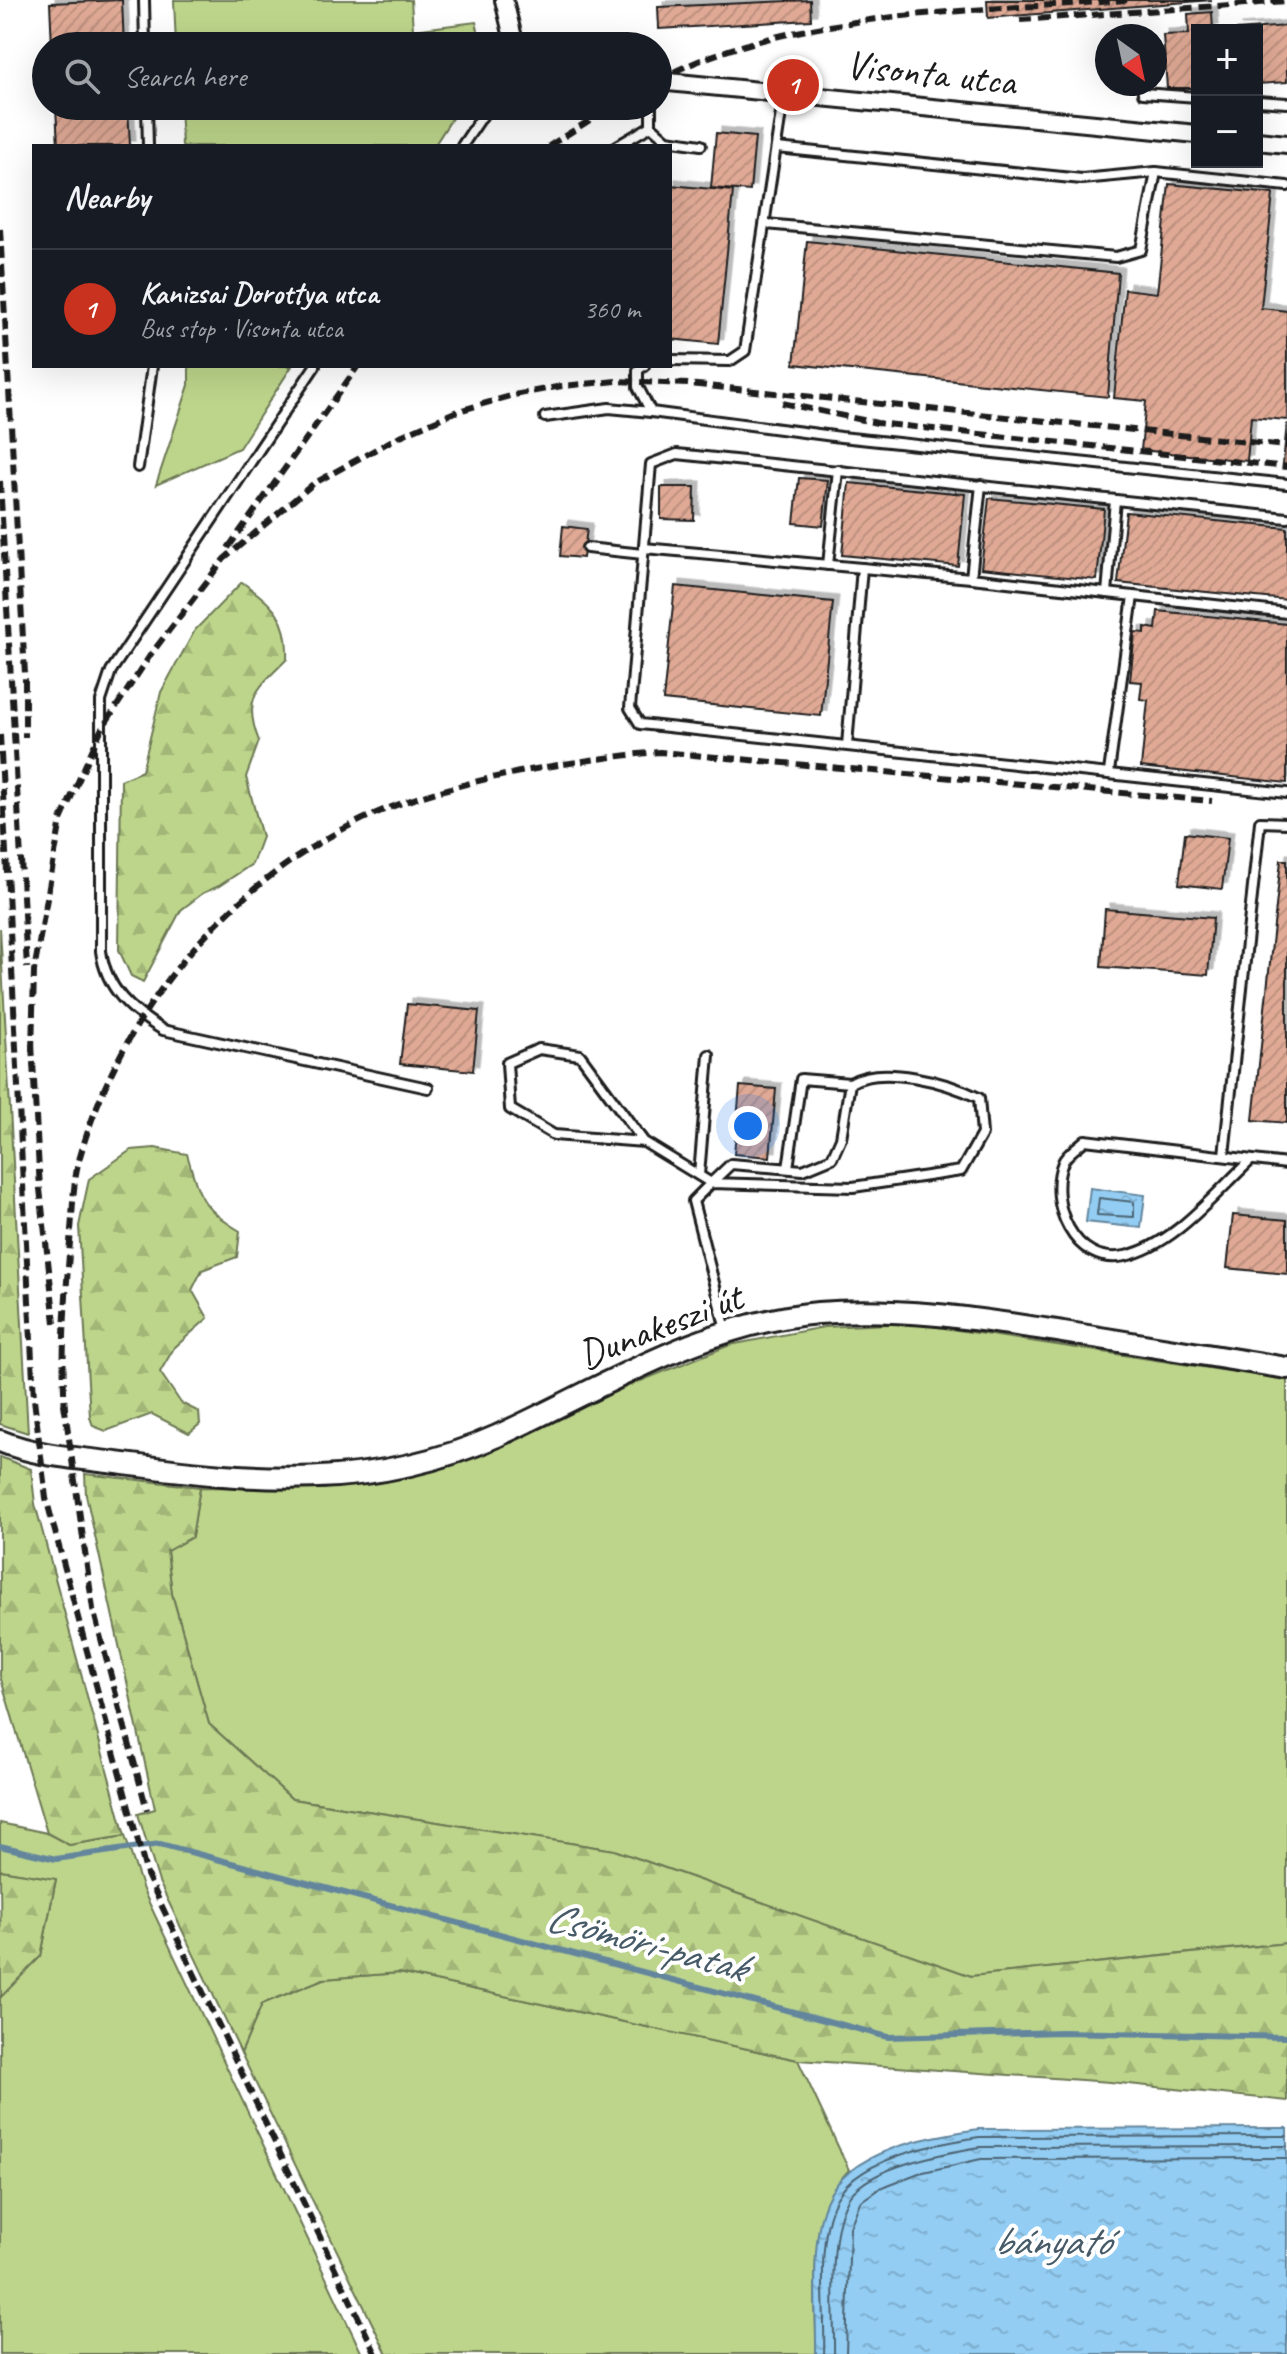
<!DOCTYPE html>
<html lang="en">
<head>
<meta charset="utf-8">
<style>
  :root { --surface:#171b24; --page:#242831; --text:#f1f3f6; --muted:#9ea1a6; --line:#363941; --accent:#c8321e }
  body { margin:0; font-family:Caveat,sans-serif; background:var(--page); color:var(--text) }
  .controls { position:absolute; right:24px; top:24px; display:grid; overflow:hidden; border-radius:0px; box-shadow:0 8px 32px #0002 }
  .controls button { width:72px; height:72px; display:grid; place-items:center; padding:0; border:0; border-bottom:2px solid var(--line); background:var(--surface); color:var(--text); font:40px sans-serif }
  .compass { position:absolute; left:1095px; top:24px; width:72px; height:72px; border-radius:50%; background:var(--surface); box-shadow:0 8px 32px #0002; rotate:147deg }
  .you { position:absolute; left:748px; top:1126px; width:28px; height:28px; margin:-20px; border:6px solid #fff; border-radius:50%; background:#1a73e8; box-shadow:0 0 0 12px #1a73e833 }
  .badge { display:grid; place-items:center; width:52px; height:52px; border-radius:50%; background:var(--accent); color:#fff; font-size:26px; font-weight:700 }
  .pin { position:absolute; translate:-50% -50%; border:4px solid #fff; box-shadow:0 2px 8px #0006 }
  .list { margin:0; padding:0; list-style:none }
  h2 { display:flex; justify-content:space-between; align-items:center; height:104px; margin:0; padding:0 32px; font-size:34px }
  h2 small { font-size:26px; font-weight:400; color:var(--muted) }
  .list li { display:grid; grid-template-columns:52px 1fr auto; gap:24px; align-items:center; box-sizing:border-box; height:120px; padding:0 32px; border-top:2px solid var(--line) }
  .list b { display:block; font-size:30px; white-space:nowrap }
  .list p { margin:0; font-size:26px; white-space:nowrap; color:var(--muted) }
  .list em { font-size:26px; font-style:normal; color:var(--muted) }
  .icon { flex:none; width:44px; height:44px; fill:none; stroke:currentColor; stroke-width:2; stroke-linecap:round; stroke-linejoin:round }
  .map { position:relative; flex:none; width:1287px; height:2354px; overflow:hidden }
  .search { position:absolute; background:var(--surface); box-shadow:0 8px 32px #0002; left:32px; top:32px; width:640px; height:88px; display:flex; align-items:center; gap:20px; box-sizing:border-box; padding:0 28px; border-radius:44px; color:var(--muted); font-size:30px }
  .panel { position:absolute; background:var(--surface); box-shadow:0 8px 32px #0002; left:32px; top:144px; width:640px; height:224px; border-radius:0px }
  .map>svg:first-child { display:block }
  .grass { fill:#bdd58b; stroke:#6c7854; stroke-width:2 }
  .forest { fill:url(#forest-firs); stroke:#6c7854; stroke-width:2 }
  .water { fill:url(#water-ripples); stroke:#63869d; stroke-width:2 }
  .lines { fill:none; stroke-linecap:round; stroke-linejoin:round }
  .shore { stroke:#4c6372; stroke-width:2 }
  .stream { stroke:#63869d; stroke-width:6 }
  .building { fill:url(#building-hatch); stroke:#1c1c1c; stroke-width:2; filter:url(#shadow) }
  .service-casing { stroke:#1c1c1c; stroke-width:14 }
  .minor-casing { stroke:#1c1c1c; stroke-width:22 }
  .tertiary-casing { stroke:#1c1c1c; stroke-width:26 }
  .service { stroke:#fff; stroke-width:8 }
  .minor { stroke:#fff; stroke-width:16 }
  .tertiary { stroke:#fff; stroke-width:20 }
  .rail { stroke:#1c1c1c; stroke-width:6; stroke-dasharray:12 6; stroke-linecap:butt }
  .labels { text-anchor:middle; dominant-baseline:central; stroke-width:8; stroke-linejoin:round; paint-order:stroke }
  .street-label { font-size:40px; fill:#1c1c1c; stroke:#fff }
  .water-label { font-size:42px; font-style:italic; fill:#465a67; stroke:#fff }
</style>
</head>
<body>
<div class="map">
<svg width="1287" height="2354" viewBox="0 0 1287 2354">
  <defs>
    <pattern id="forest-firs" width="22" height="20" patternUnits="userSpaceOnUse" patternTransform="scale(2)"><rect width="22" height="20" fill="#bdd58b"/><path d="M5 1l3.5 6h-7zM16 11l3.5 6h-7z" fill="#a2b677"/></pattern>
    <pattern id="water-ripples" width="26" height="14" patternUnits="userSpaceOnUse" patternTransform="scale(2)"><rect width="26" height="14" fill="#93cdf3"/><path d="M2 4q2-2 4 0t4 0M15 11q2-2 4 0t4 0" fill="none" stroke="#7eafd0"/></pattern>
    <pattern id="building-hatch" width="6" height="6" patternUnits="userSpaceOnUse" patternTransform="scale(2)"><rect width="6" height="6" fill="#dfa995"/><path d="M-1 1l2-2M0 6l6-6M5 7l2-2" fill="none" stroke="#bf9180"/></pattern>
    <filter id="shadow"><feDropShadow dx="5.5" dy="-5.5" stdDeviation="0" flood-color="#0004"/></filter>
  </defs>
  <rect width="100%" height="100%" fill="#fff"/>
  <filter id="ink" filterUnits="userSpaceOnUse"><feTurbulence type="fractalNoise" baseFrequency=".0125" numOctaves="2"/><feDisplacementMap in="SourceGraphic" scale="16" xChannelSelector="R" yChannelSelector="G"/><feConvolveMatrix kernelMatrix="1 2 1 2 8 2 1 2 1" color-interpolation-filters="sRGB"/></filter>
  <g filter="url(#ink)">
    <g class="grass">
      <polygon points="174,0 411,0 413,30 476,22 482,46 176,46"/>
      <polygon points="180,106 460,106 434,146 182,146"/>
      <polygon points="189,366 292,366 239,448 156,485 189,385"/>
      <polygon points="911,1323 1287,1380 1287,1943 971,1976 614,1850 292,1799 209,1724 172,1594 167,1551 192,1536 200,1487 324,1489 420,1471 500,1445 628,1386 730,1345 824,1327"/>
      <polygon points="0,1823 47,1833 69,1845 125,1836 143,1890 362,2354 0,2354 0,1996 41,1956 56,1879 0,1870"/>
      <path d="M399,1973L798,2060L849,2170C804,2216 817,2295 816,2354H387L241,2053L262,2004L323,1979Z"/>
    </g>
    <g class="forest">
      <path d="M242,582C273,605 289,618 287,659C257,689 242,698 259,741L246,777L262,837L252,864L219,886L203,893L181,910L143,982L131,976L119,950L121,780L142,771L161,692L195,630Z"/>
      <polygon points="0,928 28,1433 0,1424"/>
      <path d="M155,1148L187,1154C199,1196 201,1208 240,1231L237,1257L202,1270L192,1290L208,1318L174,1348L160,1372L181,1403L199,1412L200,1424L189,1433L152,1414L106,1431L93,1426L90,1417L79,1226L89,1179L131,1150Z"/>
      <polygon points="0,1457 31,1469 35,1504 125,1836 69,1845 47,1833 0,1676"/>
      <polygon points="85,1474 200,1487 192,1537 167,1551 172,1594 209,1724 292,1799 614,1850 971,1976 1287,1943 1287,2101 1110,2082 798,2060 399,1973 323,1979 262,2004 241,2053 159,1882 138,1814 155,1809 86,1495"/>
      <polygon points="0,1870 56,1879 41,1956 1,1997"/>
    </g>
    <g class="water">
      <polygon points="1090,1188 1145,1195 1141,1228 1086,1222"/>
      <path d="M1287,2128V2354H816C817,2311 809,2239 827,2200C850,2149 929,2137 978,2129Z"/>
    </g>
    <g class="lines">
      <g class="shore">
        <polygon points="1099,1198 1134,1202 1134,1217 1097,1215"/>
        <path d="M824,2354C826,2308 816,2250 833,2206C851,2159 935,2144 979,2137L1287,2136"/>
        <path d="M834,2354C835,2313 826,2230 850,2196C872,2166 944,2153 980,2147L1287,2146"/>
        <polyline points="846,2354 850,2227 860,2202 880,2188 919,2173 981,2159 1287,2158"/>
      </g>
      <polyline class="stream" points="0,1846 56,1859 160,1844 888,2037 1061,2032 1287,2037"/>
    </g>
    <g class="building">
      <polygon points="122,0 124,46 52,46 50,3"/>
      <polygon points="810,0 811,20 659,29 658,7"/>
      <polygon points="987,0 1212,0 988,18"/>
      <polygon points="1212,12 1213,30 1197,30 1197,88 1167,88 1163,35 1189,34 1188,14"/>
      <polygon points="1287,26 1287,82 1257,84 1257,30 1236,30"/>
      <polygon points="56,106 128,106 130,146 58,146"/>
      <polygon points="716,133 755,137 750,191 711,188"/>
      <polygon points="1169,184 1273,194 1261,308 1287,311 1287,420 1251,417 1247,461 1141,450 1146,401 1114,398 1125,289 1157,293"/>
      <polygon points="670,185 733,191 718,344 670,339"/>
      <polygon points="807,241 1118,273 1108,397 794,364"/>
      <polygon points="1287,423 1287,465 1283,464"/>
      <polygon points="799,478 828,480 823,526 794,523"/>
      <polygon points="849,483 965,494 958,566 842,555"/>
      <polygon points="661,487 695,487 694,520 661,519"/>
      <polygon points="989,498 1104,509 1097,580 981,568"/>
      <polygon points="1126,512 1287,528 1287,600 1118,583"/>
      <polygon points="563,526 587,529 583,558 560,556"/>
      <polygon points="675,586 833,602 821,716 663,700"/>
      <polygon points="1158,611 1287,624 1287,783 1141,767 1148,700 1140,699 1142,682 1130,681 1135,632 1145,633 1145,627 1156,629"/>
      <polygon points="1185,833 1228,838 1222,889 1179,884"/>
      <polygon points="1281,860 1287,860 1287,1123 1253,1120"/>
      <polygon points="1105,909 1213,918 1208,975 1101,967"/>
      <polygon points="407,1004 479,1011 473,1071 400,1064"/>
      <polygon points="740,1086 776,1089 770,1157 734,1154"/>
      <polygon points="1233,1215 1287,1220 1287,1274 1227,1268"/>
    </g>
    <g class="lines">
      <g class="service-casing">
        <g id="service">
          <polyline points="144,0 145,46"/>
          <polyline points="1142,84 1143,93 1197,97"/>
          <polyline points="1257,101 1287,103"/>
          <polyline points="147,106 148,146"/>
          <polyline points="651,106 651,126 667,140 701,145"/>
          <polyline points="462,146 489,106"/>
          <polyline points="617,146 651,126"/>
          <polyline points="777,148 1082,179 1156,172 1287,186"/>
          <polyline points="766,224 1116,257 1141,250 1156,172"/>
          <polyline points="670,360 730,361 745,351 784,93"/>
          <path d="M315,366L111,671L101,701V951C106,989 131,1011 163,1030L428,1088"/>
          <polyline points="644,366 638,370 638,387 651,412 841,437 1287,484"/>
          <polyline points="545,417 609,408 651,412"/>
          <polyline points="138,467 152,366"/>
          <polyline points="1287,518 677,454 651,464 630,708 640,724 1287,793"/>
          <polyline points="587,548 643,554"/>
          <polyline points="644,548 971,578 1287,613"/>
          <polyline points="828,565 838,470"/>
          <polyline points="971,578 981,485"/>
          <polyline points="1107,593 1115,500"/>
          <polyline points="847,745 862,568"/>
          <polyline points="1109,772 1133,596"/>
          <path d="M644,1142L580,1055L539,1049L507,1063L510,1109L554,1135L644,1142L711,1183L731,1164L803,1170L832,1158L841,1138L850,1083C882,1064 947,1082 979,1098L982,1134L961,1171L853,1187L711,1183L693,1201L726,1330"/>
          <polyline points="1224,1155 1260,822 1287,823"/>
          <path d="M1251,1160C1215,1193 1175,1245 1125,1256C1074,1267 1047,1202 1063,1162C1066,1154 1079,1146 1085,1140L1287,1164"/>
          <polyline points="788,1168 801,1079 850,1083"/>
          <polyline points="699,1175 709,1055"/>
        </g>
      </g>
      <g class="minor-casing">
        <g id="minor">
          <polyline points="504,0 515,46"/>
          <polyline points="658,81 1197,134"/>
          <polyline points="1257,141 1287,144"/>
        </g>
      </g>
      <g class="tertiary-casing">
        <path id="tertiary" d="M0,1441C39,1457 83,1458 124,1464C255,1481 372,1492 497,1436C600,1389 703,1323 818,1313C899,1306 984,1320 1063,1332C1138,1344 1212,1356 1287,1368"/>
      </g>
      <use href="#service" class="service"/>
      <use href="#minor" class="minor"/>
      <use href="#tertiary" class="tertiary"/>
      <g class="rail">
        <polyline points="1020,20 1287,1"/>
        <path d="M658,80C789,9 980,12 1127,0"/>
        <polyline points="549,146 612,106"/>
        <polyline points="0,229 25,674 25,737"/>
        <polyline points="782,403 877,423 1287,467"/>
        <polyline points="0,481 27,968"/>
        <polyline points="228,548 358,366"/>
        <polyline points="0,735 34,1399 46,1498 147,1875 376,2354"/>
        <polyline points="32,1044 40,1189 55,1323"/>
        <polyline points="32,1052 34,971 61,820 101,730 151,654 224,559 313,484 398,437 455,412 514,395 562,386 617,381 688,384 1287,446"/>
        <polyline points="64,1403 93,1609 147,1810"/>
        <path d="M65,1411C61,1350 66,1291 71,1230C73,1209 73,1185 78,1164C118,1013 228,880 372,815C448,781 576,759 660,752L1212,801"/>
      </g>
    </g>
  </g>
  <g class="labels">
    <g class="street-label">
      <text transform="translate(931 73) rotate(6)">Visonta utca</text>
      <text transform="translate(660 1326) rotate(-21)">Dunakeszi út</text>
    </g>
    <g class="water-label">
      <text transform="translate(646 1942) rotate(15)">Csömöri-patak</text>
      <text x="1051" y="2241">bányató</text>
    </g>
  </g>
</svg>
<div class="controls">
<button>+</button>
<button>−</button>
</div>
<svg class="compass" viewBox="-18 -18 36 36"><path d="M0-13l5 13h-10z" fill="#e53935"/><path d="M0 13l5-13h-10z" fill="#9ea1a6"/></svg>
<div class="you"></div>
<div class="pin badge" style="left:793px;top:85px">1</div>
<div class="search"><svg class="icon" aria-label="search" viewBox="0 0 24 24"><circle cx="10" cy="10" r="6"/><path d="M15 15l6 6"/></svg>Search here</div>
<section class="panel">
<h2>Nearby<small></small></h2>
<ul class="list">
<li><span class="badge">1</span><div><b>Kanizsai Dorottya utca</b><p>Bus stop · Visonta utca</p></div><em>360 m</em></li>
</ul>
</section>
</div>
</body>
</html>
